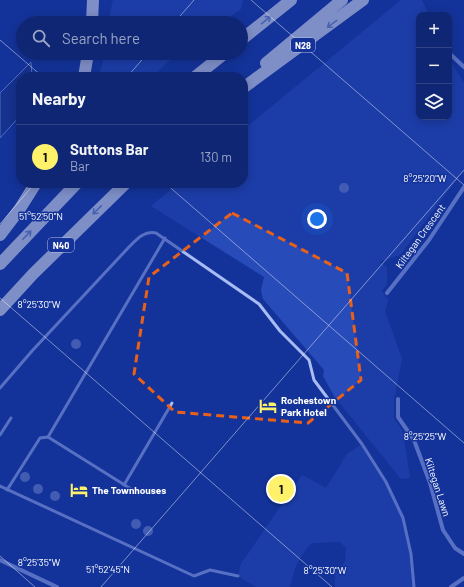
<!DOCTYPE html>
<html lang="en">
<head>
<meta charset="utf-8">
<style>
  :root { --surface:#0f2674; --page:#182e79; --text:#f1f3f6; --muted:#9ba5c5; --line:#2f4386; --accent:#fff26a }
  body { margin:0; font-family:Barlow,sans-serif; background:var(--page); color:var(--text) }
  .controls { position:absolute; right:12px; top:12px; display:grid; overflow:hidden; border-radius:8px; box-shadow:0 2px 10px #0003 }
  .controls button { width:36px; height:36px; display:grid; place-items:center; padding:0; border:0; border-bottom:1px solid var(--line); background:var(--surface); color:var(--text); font:20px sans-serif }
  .you { position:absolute; left:317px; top:219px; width:14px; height:14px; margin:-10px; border:3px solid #fff; border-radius:50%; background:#1a73e8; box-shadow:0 0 0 6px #1a73e833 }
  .badge { display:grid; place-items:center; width:26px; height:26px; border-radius:50%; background:var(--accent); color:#111; font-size:13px; font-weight:700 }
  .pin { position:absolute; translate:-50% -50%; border:2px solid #fff; box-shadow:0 1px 4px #0006 }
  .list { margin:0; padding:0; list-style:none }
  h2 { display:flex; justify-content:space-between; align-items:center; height:52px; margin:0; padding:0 16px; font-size:17px }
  h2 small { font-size:13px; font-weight:400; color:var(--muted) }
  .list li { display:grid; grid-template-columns:26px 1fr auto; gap:12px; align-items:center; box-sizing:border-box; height:64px; padding:0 16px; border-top:1px solid var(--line) }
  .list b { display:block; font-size:15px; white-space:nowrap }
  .list p { margin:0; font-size:13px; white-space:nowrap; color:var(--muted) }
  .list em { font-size:13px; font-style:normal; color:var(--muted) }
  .icon { flex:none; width:22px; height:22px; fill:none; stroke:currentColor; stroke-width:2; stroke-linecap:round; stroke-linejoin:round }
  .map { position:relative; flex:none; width:464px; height:587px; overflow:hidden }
  .search { position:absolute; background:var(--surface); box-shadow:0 2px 10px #0003; left:16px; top:16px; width:232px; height:44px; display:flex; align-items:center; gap:10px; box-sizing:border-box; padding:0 14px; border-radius:22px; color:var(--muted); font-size:15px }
  .panel { position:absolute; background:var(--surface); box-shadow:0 2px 10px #0003; left:16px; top:72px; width:232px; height:116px; border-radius:16px }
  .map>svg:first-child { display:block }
  .green { fill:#274bb8 }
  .water { fill:#193181; stroke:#9ab2f6 }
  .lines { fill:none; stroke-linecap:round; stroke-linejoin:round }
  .lane { stroke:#a8bbf3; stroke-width:3 }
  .street { stroke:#a8bbf3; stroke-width:4 }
  .highway { stroke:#fff; stroke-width:12 }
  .tree { fill:#7b8fd0 }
  .oneway { stroke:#8a99cc }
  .marked { fill:none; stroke:#e96118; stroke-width:3; stroke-dasharray:8 5; stroke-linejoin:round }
  .ticks { fill:none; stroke:#fff; stroke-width:1; stroke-opacity:0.45 }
  .labels { text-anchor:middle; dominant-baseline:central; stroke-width:3; stroke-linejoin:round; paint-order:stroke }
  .shield { fill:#14339a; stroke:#b8c2e1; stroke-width:1 }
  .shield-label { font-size:9px; font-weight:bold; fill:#fff }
  .street-label { font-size:10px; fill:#fff; stroke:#14339a }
  .poi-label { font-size:10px; font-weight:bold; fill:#fff; stroke:#14339a; text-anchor:start }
  .ticks-label { font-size:10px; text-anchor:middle; fill:#fff; stroke:#14339a; stroke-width:3; stroke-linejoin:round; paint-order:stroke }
</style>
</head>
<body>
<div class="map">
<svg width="464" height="587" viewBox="0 0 464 587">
  <rect width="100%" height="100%" fill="#14339a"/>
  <g class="green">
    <polygon points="113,0 243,0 241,9 221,23 108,23"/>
    <polygon points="401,0 422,0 429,15 419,15 419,117 449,117 449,59 464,83 464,170 400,255 379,262 387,267 387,284 382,291 388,300 385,311 402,359 394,400 394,418 403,432 410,478 401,479 334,396 323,376 324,370 263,299 261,290 264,277 151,206 179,183 243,183 243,130"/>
    <polygon points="105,53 171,53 171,59 152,77 99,77"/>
    <path d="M362,444C377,467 396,492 404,520C410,542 412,564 414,587H335V573L345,562L346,548L340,542L312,543C299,555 294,569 290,587H256L238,576L241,564L302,475L326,488L347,454Z"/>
  </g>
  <polygon class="water" points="31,62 32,77 21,77 21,115 0,138 0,93"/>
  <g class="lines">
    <g class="lane">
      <path d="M0,388L32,351L128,248C136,240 144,230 156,233L259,304L280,331L309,360L314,380L362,444L386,482L403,518L411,554L414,587"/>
      <polyline points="0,435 11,418"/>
      <polyline points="48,437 165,238"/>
      <polyline points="124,485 172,403"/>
      <polyline points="0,486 194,576 210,570 238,576"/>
      <polyline points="7,490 40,438 48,437 139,494"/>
    </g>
    <g class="street">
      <polyline points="449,53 464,67"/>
      <polyline points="387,293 429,240 464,187"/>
      <polyline points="398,399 398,417 414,440 430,483 443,530 455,548 464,554"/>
      <polyline points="0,560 57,587"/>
      <polyline points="451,587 464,578"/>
    </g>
    <g class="highway">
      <polyline points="92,23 93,0"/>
      <polyline points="241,40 291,0"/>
      <polyline points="266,63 342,0"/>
      <polyline points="84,77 88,53"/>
      <polyline points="195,77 225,53"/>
      <polyline points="243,88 363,0"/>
      <polyline points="0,235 19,210 36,183"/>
      <polyline points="0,264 77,183"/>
      <polyline points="0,310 33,274 126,183"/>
    </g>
  </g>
  <g class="tree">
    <circle cx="344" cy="188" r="5"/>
    <circle cx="76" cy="344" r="5"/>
    <circle cx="25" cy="477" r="5"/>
    <circle cx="38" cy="489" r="5"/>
    <circle cx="55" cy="496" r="5"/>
    <circle cx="136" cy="524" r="5"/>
    <circle cx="148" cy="531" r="5"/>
  </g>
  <defs><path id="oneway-shaft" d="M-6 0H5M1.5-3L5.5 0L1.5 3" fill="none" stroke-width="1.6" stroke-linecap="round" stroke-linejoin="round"/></defs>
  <g class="oneway">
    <use href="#oneway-shaft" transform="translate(266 20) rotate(-39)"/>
    <use href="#oneway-shaft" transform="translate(332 24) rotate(144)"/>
    <use href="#oneway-shaft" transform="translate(97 210) rotate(136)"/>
    <use href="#oneway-shaft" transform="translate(27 235) rotate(-46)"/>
  </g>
  <path d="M0 0H464V587H0ZM232,213L347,273L361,380L308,423L175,412L134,374L149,277Z" fill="#14339a" fill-opacity=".55" fill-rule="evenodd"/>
  <path class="marked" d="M232,213L347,273L361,380L308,423L175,412L134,374L149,277Z"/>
  <path class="ticks" d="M251,0L464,185M174,23L194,0M0,40L43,77M127,77L148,53M165,183L464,443M0,224L35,183M0,298L332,587M0,556L35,587M101,587L464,170"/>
  <defs>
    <g id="hotel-bare" transform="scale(1.38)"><path d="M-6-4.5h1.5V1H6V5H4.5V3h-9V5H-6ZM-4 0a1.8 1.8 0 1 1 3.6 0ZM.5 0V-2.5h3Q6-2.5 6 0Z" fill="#fff26a" stroke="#14339a" stroke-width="2.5" paint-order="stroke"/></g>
  </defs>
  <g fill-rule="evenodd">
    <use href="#hotel-bare" x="268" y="406"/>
    <use href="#hotel-bare" x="79" y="490"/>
  </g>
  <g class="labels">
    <g class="shield">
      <rect x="291" y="38" width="24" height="14" rx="3"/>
      <rect x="48" y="238" width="26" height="14" rx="3"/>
    </g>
    <g class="shield-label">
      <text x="303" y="45">N28</text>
      <text x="61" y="245">N40</text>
    </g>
    <g class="street-label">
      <text transform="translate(420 236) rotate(-54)">Kiltegan Crescent</text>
      <text transform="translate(438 487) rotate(72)">Kiltegan Lawn</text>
    </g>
    <g class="poi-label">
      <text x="281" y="400">Rochestown<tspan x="281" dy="12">Park Hotel</tspan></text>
      <text x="92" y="490">The Townhouses</text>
    </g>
  </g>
  <g class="ticks-label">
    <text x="425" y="182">8°25'20"W</text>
    <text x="41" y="220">51°52'50"N</text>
    <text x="39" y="308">8°25'30"W</text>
    <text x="425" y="440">8°25'25"W</text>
    <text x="39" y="566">8°25'35"W</text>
    <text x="108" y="573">51°52'45"N</text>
    <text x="325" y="574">8°25'30"W</text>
  </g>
</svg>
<div class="controls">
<button>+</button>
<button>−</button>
<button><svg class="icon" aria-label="layers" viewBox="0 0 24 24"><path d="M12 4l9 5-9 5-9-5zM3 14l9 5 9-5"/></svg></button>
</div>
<div class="you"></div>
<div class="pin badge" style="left:281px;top:489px">1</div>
<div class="search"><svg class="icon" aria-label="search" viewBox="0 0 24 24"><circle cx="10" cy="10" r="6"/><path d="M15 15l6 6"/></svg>Search here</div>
<section class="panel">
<h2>Nearby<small></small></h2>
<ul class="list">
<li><span class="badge">1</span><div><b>Suttons Bar</b><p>Bar</p></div><em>130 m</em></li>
</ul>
</section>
</div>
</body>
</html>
